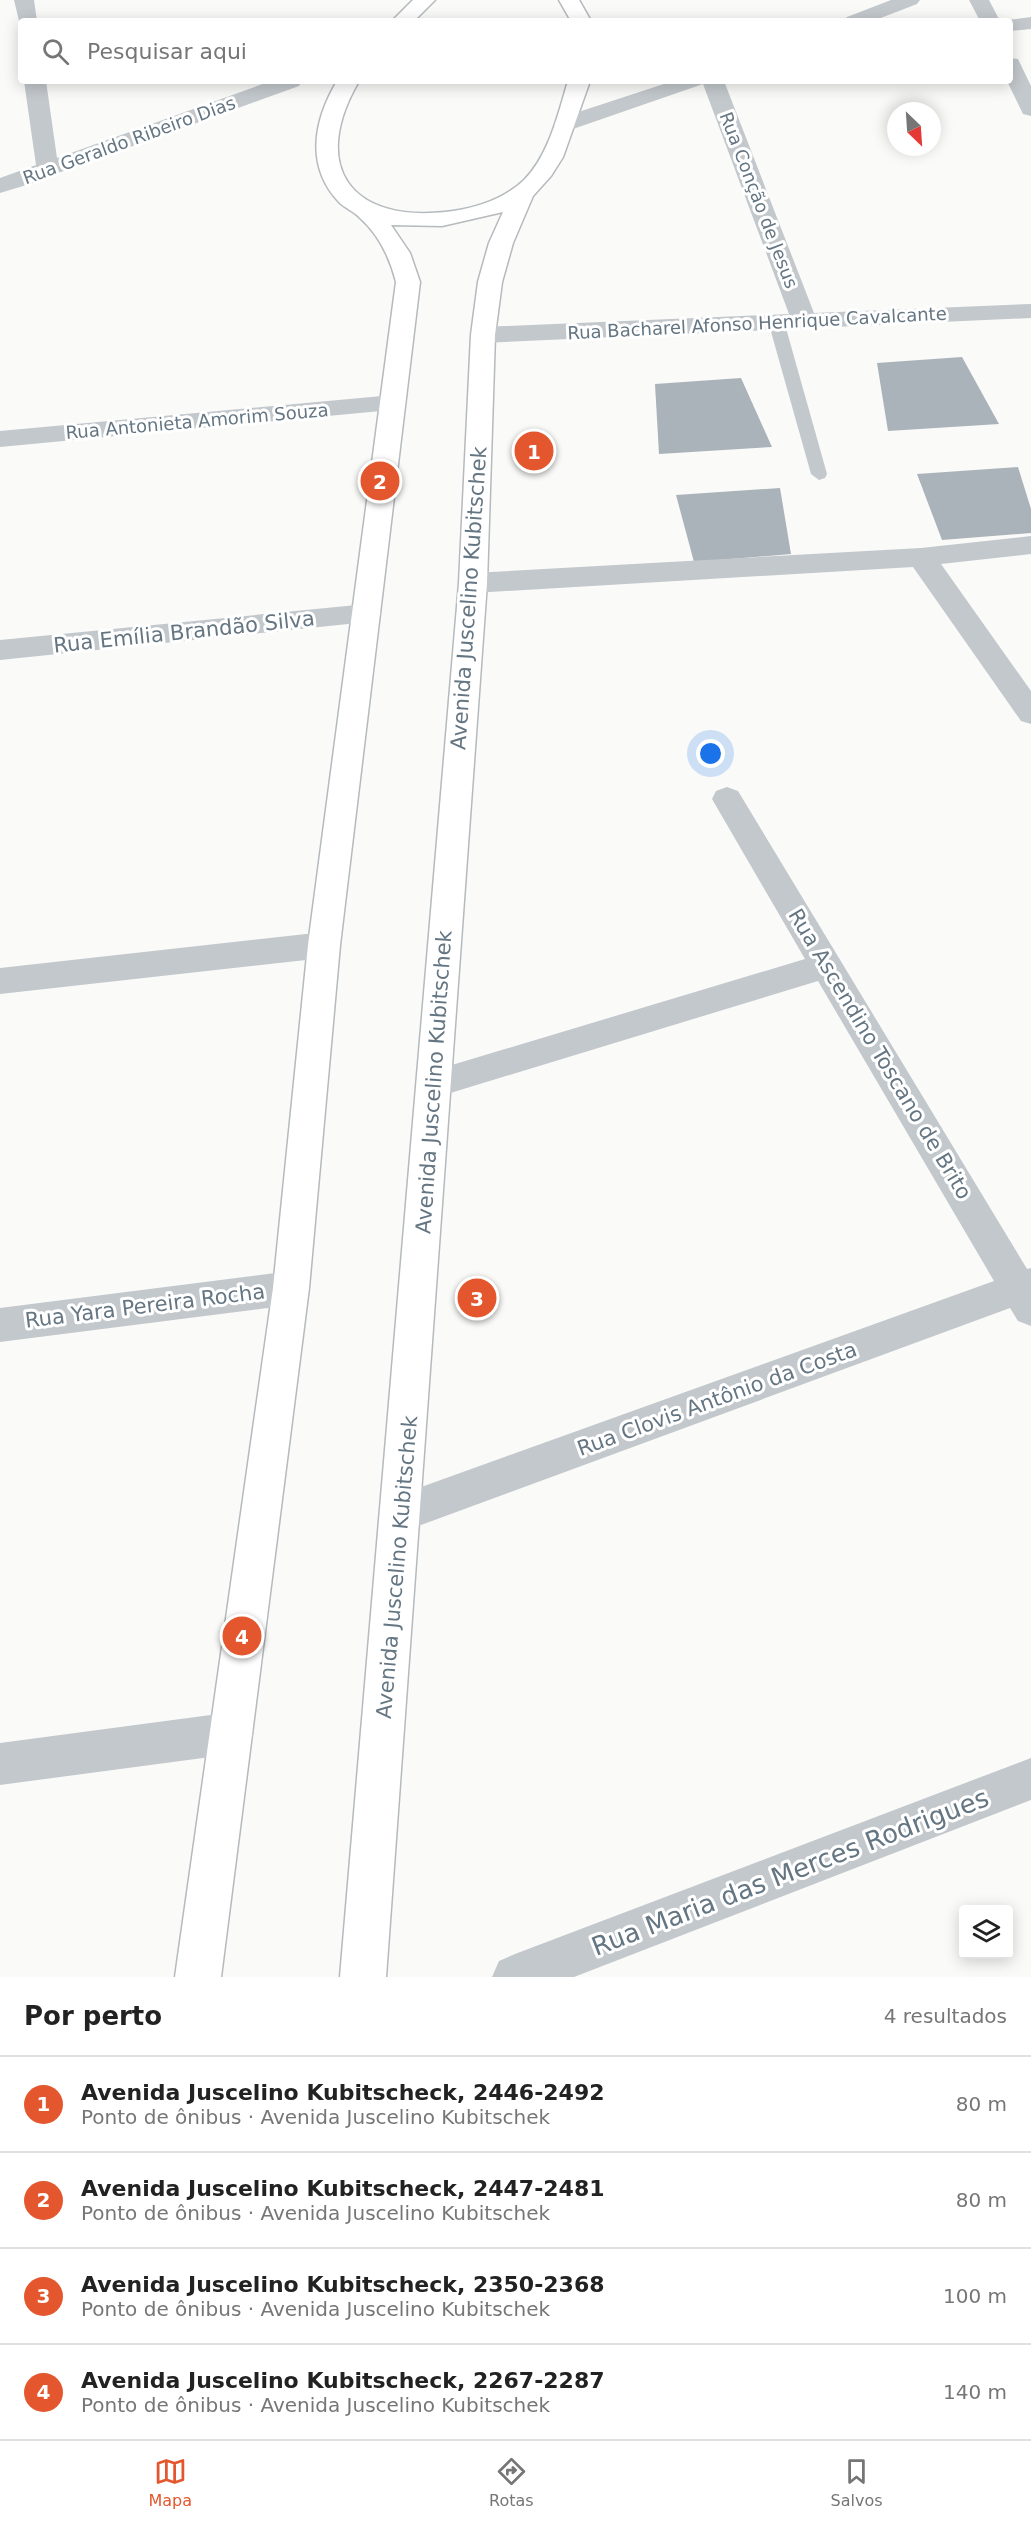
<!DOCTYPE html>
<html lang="pt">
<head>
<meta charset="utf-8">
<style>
  :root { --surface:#fff; --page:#f2f2f2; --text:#222; --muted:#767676; --line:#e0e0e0; --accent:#e4572e }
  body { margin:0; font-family:"DejaVu Sans",sans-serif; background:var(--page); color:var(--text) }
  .controls { position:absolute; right:18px; bottom:18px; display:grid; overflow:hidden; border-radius:6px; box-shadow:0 3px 15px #0003 }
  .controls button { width:54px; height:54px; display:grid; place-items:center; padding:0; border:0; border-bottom:2px solid var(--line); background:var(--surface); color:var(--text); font:30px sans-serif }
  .compass { position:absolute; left:887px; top:102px; width:54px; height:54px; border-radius:50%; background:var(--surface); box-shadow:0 3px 15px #0003; rotate:155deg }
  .you { position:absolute; left:711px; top:754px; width:21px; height:21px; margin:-15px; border:4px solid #fff; border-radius:50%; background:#1a73e8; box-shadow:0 0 0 9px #1a73e833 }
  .badge { display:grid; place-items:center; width:39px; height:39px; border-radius:50%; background:var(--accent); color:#fff; font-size:20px; font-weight:700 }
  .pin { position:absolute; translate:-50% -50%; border:3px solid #fff; box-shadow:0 2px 6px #0006 }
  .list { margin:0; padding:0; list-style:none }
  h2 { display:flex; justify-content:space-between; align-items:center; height:78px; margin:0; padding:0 24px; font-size:26px }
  h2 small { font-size:20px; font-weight:400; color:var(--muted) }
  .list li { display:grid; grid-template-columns:39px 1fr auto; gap:18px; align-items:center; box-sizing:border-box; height:96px; padding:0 24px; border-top:2px solid var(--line) }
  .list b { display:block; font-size:22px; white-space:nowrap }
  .list p { margin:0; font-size:20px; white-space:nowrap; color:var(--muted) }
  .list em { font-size:20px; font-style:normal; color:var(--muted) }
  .icon { flex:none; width:33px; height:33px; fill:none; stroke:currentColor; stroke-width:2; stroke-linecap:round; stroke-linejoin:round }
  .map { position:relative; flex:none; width:1031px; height:1977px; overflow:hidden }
  .search { position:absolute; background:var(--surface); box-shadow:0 3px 15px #0003; left:18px; right:18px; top:18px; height:66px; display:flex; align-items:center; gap:15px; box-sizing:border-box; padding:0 21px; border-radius:6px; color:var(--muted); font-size:22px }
  .sheet { height:462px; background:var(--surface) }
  nav { display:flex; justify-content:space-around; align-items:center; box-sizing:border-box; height:84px; border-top:2px solid var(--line); background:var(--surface); font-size:16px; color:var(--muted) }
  nav a { display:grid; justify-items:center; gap:3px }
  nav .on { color:var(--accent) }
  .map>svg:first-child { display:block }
  .building { fill:#aab3b9 }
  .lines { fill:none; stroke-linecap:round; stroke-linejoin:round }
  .primary-casing { stroke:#b5babe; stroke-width:3 }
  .service { fill:#c3c8cc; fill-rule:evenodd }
  .minor { fill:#c3c8cc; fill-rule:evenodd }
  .tertiary { fill:#c3c8cc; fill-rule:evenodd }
  .primary { fill:#fff; fill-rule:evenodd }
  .labels { text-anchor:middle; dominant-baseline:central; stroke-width:6; stroke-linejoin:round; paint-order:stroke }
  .far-street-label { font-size:18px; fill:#657683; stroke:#fff }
  .street-label { font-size:21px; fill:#657683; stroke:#fff }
  .near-street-label { font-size:26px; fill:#657683; stroke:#fff }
</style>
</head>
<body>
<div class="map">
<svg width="1031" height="1977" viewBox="0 0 1031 1977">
  <rect width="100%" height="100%" fill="#fafaf8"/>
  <g class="building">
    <polygon points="962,357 999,424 888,431 877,363"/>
    <polygon points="741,378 772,447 659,454 655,384"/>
    <polygon points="1018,467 1031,509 1031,533 942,540 917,474"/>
    <polygon points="780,488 791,554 694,562 676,495"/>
  </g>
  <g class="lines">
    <g class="primary-casing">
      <g id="primary">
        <polygon points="413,0 435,0 414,21 392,21"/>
        <polygon points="559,0 579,0 591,21 571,21"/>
        <path d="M337,81H359C310,165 349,222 445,212C473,209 503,200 524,180C549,155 558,114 568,81H590L563,157L551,176L533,196L513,243L502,282L495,335L487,583L386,1977H340L459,583L471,335L478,282L489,243L503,212L442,226L391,225L410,253L420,282L340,945L309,1288L221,1977H175L273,1288L308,945L396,282C390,258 379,235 360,218C354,211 344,208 338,201C305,165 314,120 337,81Z"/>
      </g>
    </g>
    <polygon class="service" points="776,316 784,321 827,474 825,478 819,480 811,474 768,321"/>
    <g class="minor">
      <polygon points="14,0 34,0 37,21 21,21 20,25"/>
      <polygon points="891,0 920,0 917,4 873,21 844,21 847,17"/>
      <polygon points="969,0 989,0 1000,21 980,21"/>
      <polygon points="1031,17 1031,29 1010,31 1010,21 1002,21"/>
      <polygon points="1010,58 1018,59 1031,86 1031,116 1023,114 1007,81 1010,81"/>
      <polygon points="24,81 46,81 57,158 271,81 302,81 299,86 58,173 56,176 0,193 0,178 36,165"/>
      <polygon points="673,81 724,81 814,313 1031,304 1031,318 483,343 474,340 471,335 474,330 483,327 789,314 703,84 573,129 557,129 554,124 557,119"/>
      <polygon points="393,395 402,397 406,403 402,409 0,447 0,431"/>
      <polygon points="1031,536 1031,554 941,564 1031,691 1031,724 1021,721 913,567 473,593 463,590 459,583 463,576 473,573 921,548"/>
      <polygon points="367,604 377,607 381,614 377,621 0,660 0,640"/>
      <polygon points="727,787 738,791 1027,1269 1031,1268 1031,1326 1018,1321 1010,1308 402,1532 388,1527 382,1513 388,1499 994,1281 818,981 434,1098 422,1094 417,1084 422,1074 805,959 712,799 716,791"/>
      <polygon points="291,1271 304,1276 309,1288 304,1300 291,1305 0,1342 0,1308"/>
      <polygon points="233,1712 248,1718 254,1733 248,1748 233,1754 0,1785 0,1743"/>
      <polygon points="1031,1758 1031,1800 574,1977 492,1977 499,1961 515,1954"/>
    </g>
    <polygon class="tertiary" points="324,932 335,936 340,945 335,954 324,958 0,994 0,968"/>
    <use href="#primary" class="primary"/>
  </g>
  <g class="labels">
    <g class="far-street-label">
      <text transform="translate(129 140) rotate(-20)">Rua Geraldo Ribeiro Dias</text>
      <text transform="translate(759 200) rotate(69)">Rua Conção de Jesus</text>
      <text transform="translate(757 323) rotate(-3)">Rua Bacharel Afonso Henrique Cavalcante</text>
      <text transform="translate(197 421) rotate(-5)">Rua Antonieta Amorim Souza</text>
    </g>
    <g class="street-label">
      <text transform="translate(469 598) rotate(-86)">Avenida Juscelino Kubitschek</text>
      <text transform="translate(184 632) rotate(-6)">Rua Emília Brandão Silva</text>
      <text transform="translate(880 1054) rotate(59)">Rua Ascendino Toscano de Brito</text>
      <text transform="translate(434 1082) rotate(-86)">Avenida Juscelino Kubitschek</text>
      <text transform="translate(145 1306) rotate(-7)">Rua Yara Pereira Rocha</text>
      <text transform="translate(717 1399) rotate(-20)">Rua Clovis Antônio da Costa</text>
      <text transform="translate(397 1567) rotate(-85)">Avenida Juscelino Kubitschek</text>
    </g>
    <g class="near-street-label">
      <text transform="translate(790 1872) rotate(-21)">Rua Maria das Merces Rodrigues</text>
    </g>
  </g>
</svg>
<div class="controls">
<button><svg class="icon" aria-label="layers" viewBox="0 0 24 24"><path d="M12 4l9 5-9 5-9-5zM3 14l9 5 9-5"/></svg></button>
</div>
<svg class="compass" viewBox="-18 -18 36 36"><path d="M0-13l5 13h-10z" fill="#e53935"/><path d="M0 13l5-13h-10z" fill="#767676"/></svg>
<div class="you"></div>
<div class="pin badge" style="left:534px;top:451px">1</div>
<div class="pin badge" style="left:380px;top:481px">2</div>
<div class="pin badge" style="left:477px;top:1298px">3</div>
<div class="pin badge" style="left:242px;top:1636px">4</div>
<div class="search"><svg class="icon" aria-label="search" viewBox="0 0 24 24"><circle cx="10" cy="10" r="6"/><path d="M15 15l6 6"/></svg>Pesquisar aqui</div>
</div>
<section class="sheet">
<h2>Por perto<small>4 resultados</small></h2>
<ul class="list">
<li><span class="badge">1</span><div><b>Avenida Juscelino Kubitscheck, 2446-2492</b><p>Ponto de ônibus · Avenida Juscelino Kubitschek</p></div><em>80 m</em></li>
<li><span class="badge">2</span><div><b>Avenida Juscelino Kubitscheck, 2447-2481</b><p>Ponto de ônibus · Avenida Juscelino Kubitschek</p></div><em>80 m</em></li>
<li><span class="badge">3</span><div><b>Avenida Juscelino Kubitscheck, 2350-2368</b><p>Ponto de ônibus · Avenida Juscelino Kubitschek</p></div><em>100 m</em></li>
<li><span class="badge">4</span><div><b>Avenida Juscelino Kubitscheck, 2267-2287</b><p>Ponto de ônibus · Avenida Juscelino Kubitschek</p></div><em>140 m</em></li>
</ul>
</section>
<nav>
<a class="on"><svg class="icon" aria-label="map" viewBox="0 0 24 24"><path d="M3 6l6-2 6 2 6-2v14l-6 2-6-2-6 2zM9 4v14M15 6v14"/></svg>Mapa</a>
<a><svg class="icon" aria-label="directions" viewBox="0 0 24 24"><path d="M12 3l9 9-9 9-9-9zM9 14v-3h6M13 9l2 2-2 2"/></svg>Rotas</a>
<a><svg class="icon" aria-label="saved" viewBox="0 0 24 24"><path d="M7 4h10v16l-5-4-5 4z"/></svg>Salvos</a>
</nav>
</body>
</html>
